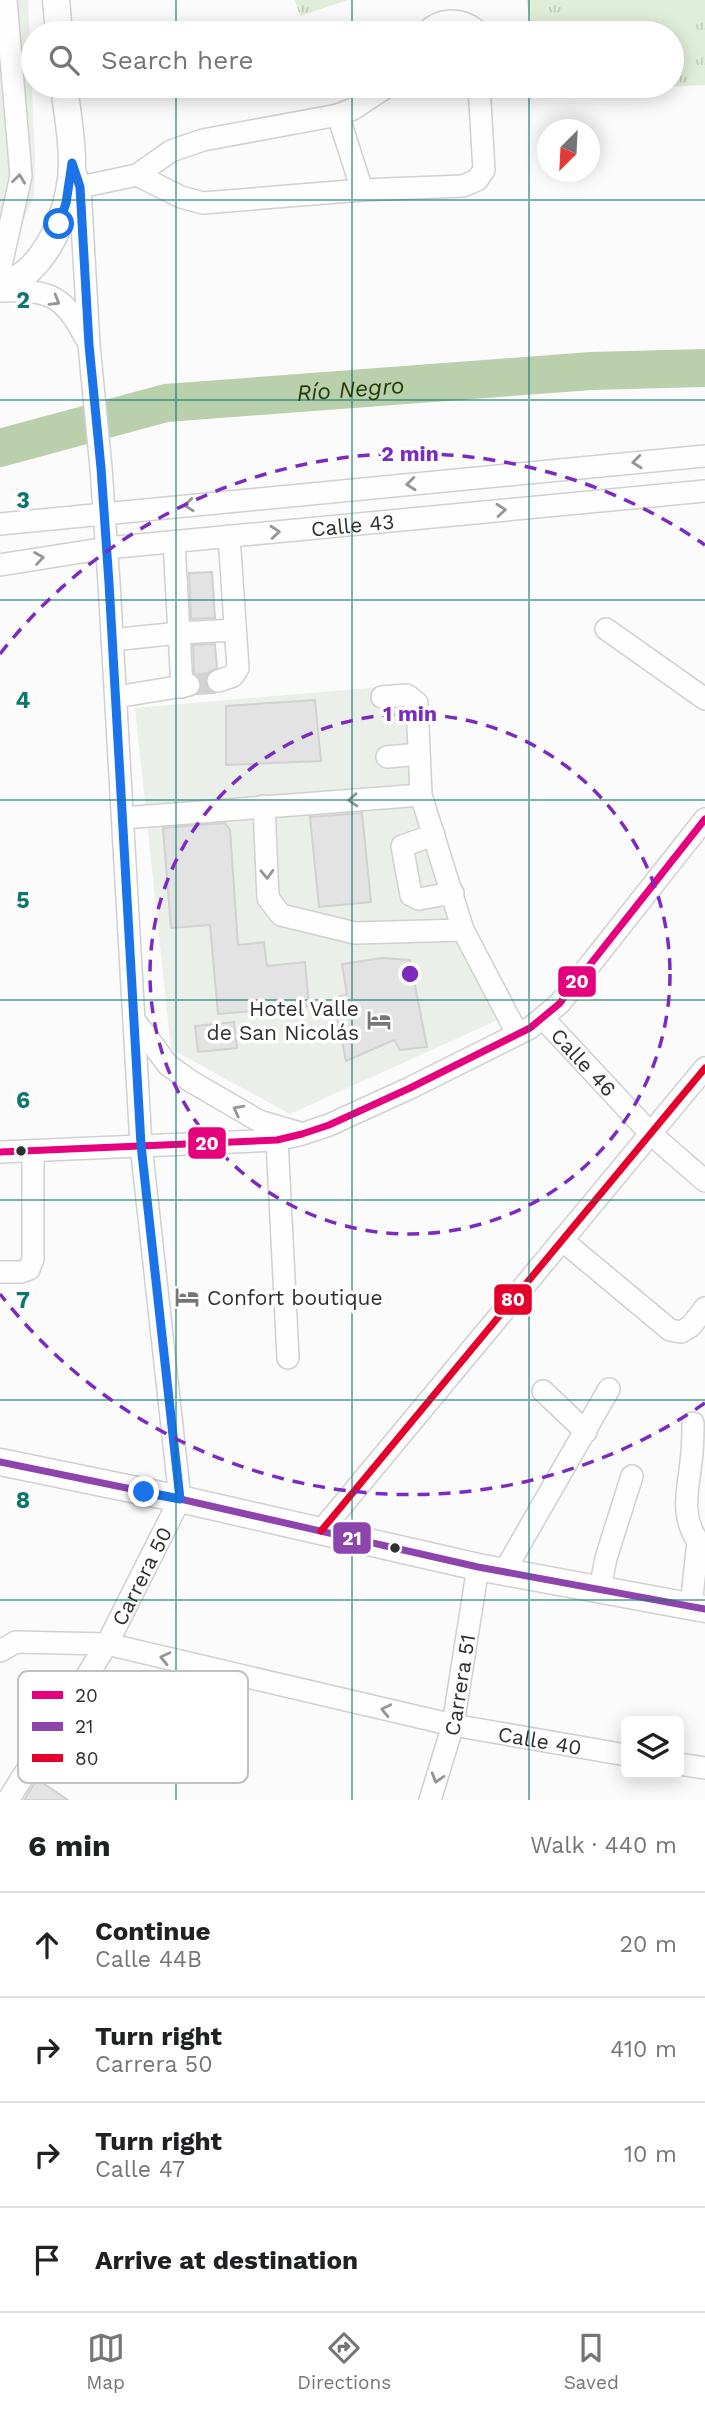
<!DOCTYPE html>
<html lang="en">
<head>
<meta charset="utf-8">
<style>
  :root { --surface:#fff; --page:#f6f6f6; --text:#202124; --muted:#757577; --line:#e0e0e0; --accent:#757675 }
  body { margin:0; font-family:"Work Sans",sans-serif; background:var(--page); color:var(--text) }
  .controls { position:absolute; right:21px; bottom:21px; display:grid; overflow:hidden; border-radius:10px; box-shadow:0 4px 18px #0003 }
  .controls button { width:63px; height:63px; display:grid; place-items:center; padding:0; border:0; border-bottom:2px solid var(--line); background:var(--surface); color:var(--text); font:35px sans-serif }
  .compass { position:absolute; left:537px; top:119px; width:63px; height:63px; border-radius:50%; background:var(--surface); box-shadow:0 4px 18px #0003; rotate:204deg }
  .stop { position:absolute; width:21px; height:21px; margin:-16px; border:5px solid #1a73e8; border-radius:50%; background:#fff }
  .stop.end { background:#1a73e8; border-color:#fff; box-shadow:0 2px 7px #0008 }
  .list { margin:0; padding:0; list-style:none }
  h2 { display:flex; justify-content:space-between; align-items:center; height:91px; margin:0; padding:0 28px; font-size:30px }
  h2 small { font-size:23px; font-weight:400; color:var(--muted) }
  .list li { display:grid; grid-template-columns:46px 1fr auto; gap:21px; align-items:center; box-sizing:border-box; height:105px; padding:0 28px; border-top:2px solid var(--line) }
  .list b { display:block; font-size:26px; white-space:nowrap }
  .list p { margin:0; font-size:23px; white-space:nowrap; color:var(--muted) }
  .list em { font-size:23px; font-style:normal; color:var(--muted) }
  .icon { flex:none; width:38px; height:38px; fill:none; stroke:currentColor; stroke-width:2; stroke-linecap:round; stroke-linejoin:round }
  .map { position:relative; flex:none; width:705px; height:1800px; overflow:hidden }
  .search { position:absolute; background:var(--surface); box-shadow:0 4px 18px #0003; left:21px; right:21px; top:21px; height:77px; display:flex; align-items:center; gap:18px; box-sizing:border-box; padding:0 24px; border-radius:38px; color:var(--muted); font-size:26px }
  .sheet { height:511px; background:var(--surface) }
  nav { display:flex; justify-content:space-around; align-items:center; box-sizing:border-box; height:98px; border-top:2px solid var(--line); background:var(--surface); font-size:19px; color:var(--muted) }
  nav a { display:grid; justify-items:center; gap:4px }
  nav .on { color:var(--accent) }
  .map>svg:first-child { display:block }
  .built { fill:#ebefe9 }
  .grass { fill:url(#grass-tufts) }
  .garden { fill:#e0edd8 }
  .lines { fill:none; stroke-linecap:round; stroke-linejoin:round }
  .river { stroke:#bad0ad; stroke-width:38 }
  .building { fill:#e2e3e2; stroke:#d0d1d0; stroke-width:2 }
  .minor-tunnel { stroke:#d1d2d1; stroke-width:21; stroke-dasharray:21 10; stroke-linecap:butt }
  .minor-casing { stroke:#cfd0cf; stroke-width:24 }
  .major-casing { stroke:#cfd0cf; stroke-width:29 }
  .minor { stroke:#fefefe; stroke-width:21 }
  .major { stroke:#fefefe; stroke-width:26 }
  .bus-1-casing { stroke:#fff; stroke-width:12 }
  .bus-2-casing { stroke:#fff; stroke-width:12 }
  .bus-3-casing { stroke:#fff; stroke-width:12 }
  .bus-1 { stroke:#e5007d; stroke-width:7 }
  .bus-2 { stroke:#8e44ad; stroke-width:7 }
  .bus-3 { stroke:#e4002b; stroke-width:7 }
  .oneway { stroke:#969696 }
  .route { stroke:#1a73e8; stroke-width:9 }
  .grid { fill:none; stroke:#0f766e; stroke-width:2; stroke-opacity:0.55 }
  .ring { fill:none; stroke:#7b2cbf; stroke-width:3.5; stroke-dasharray:12 9 }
  .bus-dot { fill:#2e2f2e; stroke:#fff; stroke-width:2.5 }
  .labels { text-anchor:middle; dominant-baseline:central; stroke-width:7; stroke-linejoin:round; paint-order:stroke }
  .street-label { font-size:21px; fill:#2e2f2e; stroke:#fff }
  .poi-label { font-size:21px; fill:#2e2f2e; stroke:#fff; text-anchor:end }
  .water-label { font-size:23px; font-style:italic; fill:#203b06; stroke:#fff }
  .key { fill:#fff; stroke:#c0c1c0; stroke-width:2 }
  .key-label { font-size:19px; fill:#2e2f2e }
  .grid-label { font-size:23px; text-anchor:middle; font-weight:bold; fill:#0f766e; stroke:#fff; stroke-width:7; stroke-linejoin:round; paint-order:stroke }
  .centre { fill:#7b2cbf; stroke:#fff; stroke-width:3.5 }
  .ring-label { font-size:21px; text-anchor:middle; font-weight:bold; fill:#7b2cbf; stroke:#fff; stroke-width:7; stroke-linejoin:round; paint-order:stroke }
  .line-badge { stroke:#fff; stroke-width:2.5 }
  .badge-label { font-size:19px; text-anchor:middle; font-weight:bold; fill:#fff }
</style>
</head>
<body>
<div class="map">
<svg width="705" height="1800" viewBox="0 0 705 1800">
  <defs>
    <pattern id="grass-tufts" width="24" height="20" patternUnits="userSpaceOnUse" patternTransform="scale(1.75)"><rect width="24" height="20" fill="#e0edd8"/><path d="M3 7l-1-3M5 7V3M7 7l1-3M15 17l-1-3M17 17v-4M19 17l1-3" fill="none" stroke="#c0ccba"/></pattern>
  </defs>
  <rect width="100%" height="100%" fill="#fafbfa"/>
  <g class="built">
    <polygon points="0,0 28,0 35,159 34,197 15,237 0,250"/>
    <polygon points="403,685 464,941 500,1019 290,1114 171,1049 135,708"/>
  </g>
  <g class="grass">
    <polygon points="295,0 348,0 300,16"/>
    <polygon points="526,0 705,0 705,85 546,93 545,86 672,86 672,33 533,33"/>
  </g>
  <polygon class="garden" points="563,0 692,0 696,58 672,59 672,33 565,33"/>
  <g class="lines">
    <path class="river" id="s1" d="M0,448L166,403L591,371L705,368"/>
  </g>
  <g class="building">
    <polygon points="212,572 215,618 191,619 189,573"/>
    <polygon points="215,644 217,668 209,672 205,679 206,686 214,693 198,694 202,684 194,673 193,645"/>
    <polygon points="315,700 321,761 226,765 226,706"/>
    <polygon points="362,813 371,902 319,907 310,817"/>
    <polygon points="225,823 230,830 238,945 264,942 267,966 305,962 309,1006 218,1014 210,925 171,928 163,828"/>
    <polygon points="382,958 410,960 427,1047 400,1050 394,1040 346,1061 333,999 347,994 342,964"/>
    <polygon points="234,1022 237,1048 198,1052 195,1026"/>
    <polygon points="37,1779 68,1800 24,1800"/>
  </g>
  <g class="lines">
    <polyline class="minor-tunnel" points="189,685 218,681"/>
    <g class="minor-casing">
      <g id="minor">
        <path d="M425,33C440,18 460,17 476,30V33"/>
        <polyline points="338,115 362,190"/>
        <polyline points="137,175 181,197 203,203 362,190 463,186 477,180 484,170 479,86"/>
        <polyline points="80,187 137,175 171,151 203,140 338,115 353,109 388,86"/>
        <polyline points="0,270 21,176 6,0"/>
        <path d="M0,291C47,290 63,293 85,337"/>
        <polyline points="0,524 705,456"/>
        <path id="s2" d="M0,565L107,548L705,491"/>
        <polyline points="606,629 705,699"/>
        <polyline points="112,640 179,633 174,542"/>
        <polyline points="218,681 233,676 238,668 229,536"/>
        <polyline points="182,687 179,633 235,630"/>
        <polyline points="116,697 189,685"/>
        <polyline points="382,697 407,695 417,703 421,795 463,930 517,1033"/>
        <polyline points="387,757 419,754"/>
        <polyline points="264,806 268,898 281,915 355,933 463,930"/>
        <polyline points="123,818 421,795"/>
        <polyline points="434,835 402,846 411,895 419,899 453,893"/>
        <path id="s3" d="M543,1018L651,1134L705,1181"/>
        <polyline points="135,1021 168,1065 192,1082 259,1121 300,1133"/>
        <polyline points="277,1140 288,1358"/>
        <polyline points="0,1152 277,1140 302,1134 329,1125 410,1088 530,1028 559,1004 705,819"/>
        <polyline points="562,1240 670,1330 681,1332 691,1326 705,1308"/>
        <polyline points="0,1272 21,1272 29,1269 33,1259 33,1152"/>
        <polyline points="543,1391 586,1432"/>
        <polyline points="321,1531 705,1068"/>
        <polyline points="504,1572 609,1389"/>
        <polyline points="600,1589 606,1558 632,1476"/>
        <path d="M691,1606L698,1541C680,1516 688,1490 691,1462C693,1449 693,1436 693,1423"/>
        <path id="s4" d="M0,1651L16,1642L107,1644L453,1725L626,1755"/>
        <polyline points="679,1764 705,1768"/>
        <path id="s5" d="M8,1800L107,1644L180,1499L141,1145L109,583L101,468L89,345L80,187L75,172"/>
        <path id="s6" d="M430,1800L453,1725L478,1567"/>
      </g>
    </g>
    <g class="major-casing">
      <g id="major">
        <polyline points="56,0 59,33"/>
        <path d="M0,288C9,283 20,278 28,271C56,245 72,200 72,162C72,137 67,111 64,86"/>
        <polyline points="0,1462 180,1499 478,1567 705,1609"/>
      </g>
    </g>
    <use href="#minor" class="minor"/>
    <use href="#major" class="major"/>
    <g class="bus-1-casing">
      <polyline id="bus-1" points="0,1152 277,1140 302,1134 329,1125 410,1088 530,1028 559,1004 705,819"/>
    </g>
    <g class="bus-2-casing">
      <polyline id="bus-2" points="0,1462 180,1499 478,1567 705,1609"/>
    </g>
    <g class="bus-3-casing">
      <polyline id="bus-3" points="321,1531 705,1068"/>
    </g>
    <use href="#bus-1" class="bus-1"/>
    <use href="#bus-2" class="bus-2"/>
    <use href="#bus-3" class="bus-3"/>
  </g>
  <defs><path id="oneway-chevron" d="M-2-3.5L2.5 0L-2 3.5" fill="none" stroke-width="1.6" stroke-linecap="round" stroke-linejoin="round" transform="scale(1.75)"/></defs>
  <g class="oneway">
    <use href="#oneway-chevron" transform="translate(19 179) rotate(-83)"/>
    <use href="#oneway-chevron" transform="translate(55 301) rotate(31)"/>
    <use href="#oneway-chevron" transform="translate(637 462) rotate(174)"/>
    <use href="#oneway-chevron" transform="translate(411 484) rotate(174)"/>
    <use href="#oneway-chevron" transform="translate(189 505) rotate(174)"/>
    <use href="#oneway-chevron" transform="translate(501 510) rotate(-5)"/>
    <use href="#oneway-chevron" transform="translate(275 532) rotate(-5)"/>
    <use href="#oneway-chevron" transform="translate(39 558) rotate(-9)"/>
    <use href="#oneway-chevron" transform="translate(353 800) rotate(176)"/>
    <use href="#oneway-chevron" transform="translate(267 874) rotate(88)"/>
    <use href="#oneway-chevron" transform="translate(238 1110) rotate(-152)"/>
    <use href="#oneway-chevron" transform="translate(165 1658) rotate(-167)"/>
    <use href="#oneway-chevron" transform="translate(386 1710) rotate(-167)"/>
    <use href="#oneway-chevron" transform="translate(437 1778) rotate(107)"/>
  </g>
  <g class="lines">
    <polyline class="route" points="59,224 66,203 72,163 80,187 89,345 101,468 109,583 141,1145 180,1499 144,1492"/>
  </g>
  <path class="grid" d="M176,0V33M352,0V33M529,0V33M176,86V1800M352,86V1800M529,86V1800M0,200H705M0,400H705M0,600H705M0,800H705M0,1000H705M0,1200H705M0,1400H705M0,1600H705"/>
  <g class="ring">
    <circle cx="410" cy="974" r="260"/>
    <path d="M705 1403A520 520 0 0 1 0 1294M0 654A520 520 0 0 1 705 545"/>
  </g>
  <defs>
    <g id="hotel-bare" transform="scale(1.89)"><path d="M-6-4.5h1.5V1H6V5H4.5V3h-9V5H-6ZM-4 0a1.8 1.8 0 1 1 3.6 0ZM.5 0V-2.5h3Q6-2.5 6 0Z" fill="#757675" stroke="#fff" stroke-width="2.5" paint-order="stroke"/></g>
  </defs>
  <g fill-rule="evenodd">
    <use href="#hotel-bare" x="379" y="1020"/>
    <use href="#hotel-bare" x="187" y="1297"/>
  </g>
  <g class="bus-dot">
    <circle cx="21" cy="1151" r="6"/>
    <circle cx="395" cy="1548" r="6"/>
  </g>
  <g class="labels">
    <g class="street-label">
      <text stroke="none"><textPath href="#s2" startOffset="355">Calle 43</textPath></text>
      <text stroke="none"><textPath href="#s3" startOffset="60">Calle 46</textPath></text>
      <text stroke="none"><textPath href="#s5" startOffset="261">Carrera 50</textPath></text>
      <text stroke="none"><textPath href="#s6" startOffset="119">Carrera 51</textPath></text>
      <text stroke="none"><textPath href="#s4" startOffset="553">Calle 40</textPath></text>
    </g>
    <g class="poi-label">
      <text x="359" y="1008">Hotel Valle<tspan x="359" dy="24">de San Nicolás</tspan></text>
      <text x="207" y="1297" text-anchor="start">Confort boutique</text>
    </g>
    <g class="water-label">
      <text stroke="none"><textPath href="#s1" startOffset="357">Río Negro</textPath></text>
    </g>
  </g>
  <rect x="18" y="1671" width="230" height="112" rx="10" class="key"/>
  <rect x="32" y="1691" width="31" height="8" fill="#e5007d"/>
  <rect x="32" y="1722" width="31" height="9" fill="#8e44ad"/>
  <rect x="32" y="1754" width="31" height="8" fill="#e4002b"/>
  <g class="key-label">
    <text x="75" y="1702">20</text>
    <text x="75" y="1733">21</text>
    <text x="75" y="1765">80</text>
  </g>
  <g class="grid-label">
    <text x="23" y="308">2</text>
    <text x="23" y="508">3</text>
    <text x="23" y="708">4</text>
    <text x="23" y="908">5</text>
    <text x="23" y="1108">6</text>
    <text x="23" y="1308">7</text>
    <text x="23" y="1508">8</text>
  </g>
  <circle cx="410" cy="974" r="10" class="centre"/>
  <g class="ring-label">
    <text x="410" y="461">2 min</text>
    <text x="410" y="721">1 min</text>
  </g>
  <g class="line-badge">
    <rect x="557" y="965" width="40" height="33" rx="7" fill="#e5007d"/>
    <rect x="187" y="1126" width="40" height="34" rx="7" fill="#e5007d"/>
    <rect x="493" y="1283" width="40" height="33" rx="7" fill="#e4002b"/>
    <rect x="332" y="1521" width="40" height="34" rx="7" fill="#8e44ad"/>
  </g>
  <g class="badge-label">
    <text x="577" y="988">20</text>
    <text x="207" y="1150">20</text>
    <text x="513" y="1306">80</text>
    <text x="352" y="1545">21</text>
  </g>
</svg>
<div class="controls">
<button><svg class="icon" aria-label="layers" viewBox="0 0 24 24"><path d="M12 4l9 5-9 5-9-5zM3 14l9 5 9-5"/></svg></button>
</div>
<svg class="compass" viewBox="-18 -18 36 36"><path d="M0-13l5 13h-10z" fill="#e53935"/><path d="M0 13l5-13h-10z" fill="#757577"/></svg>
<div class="stop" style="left:59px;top:224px"></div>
<div class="stop end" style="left:144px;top:1492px"></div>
<div class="search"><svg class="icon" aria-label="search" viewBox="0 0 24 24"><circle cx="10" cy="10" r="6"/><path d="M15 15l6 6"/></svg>Search here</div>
</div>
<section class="sheet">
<h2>6 min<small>Walk · 440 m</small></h2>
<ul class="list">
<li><svg class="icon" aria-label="ahead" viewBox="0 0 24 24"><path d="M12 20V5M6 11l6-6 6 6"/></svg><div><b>Continue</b><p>Calle 44B</p></div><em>20 m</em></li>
<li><svg class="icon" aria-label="right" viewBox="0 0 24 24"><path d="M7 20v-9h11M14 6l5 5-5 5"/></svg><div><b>Turn right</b><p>Carrera 50</p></div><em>410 m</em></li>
<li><svg class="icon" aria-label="right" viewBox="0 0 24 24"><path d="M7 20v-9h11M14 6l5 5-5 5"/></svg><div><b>Turn right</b><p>Calle 47</p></div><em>10 m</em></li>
<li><svg class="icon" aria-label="arrive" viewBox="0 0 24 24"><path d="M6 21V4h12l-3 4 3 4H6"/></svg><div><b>Arrive at destination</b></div></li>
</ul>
</section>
<nav>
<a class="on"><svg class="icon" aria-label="map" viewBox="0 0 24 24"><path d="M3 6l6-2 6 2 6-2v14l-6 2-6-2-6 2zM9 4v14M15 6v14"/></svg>Map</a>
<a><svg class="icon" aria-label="directions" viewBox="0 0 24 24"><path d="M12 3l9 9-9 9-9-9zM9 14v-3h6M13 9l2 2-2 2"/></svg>Directions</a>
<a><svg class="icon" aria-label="saved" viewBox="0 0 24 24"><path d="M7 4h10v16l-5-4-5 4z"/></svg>Saved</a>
</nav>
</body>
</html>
